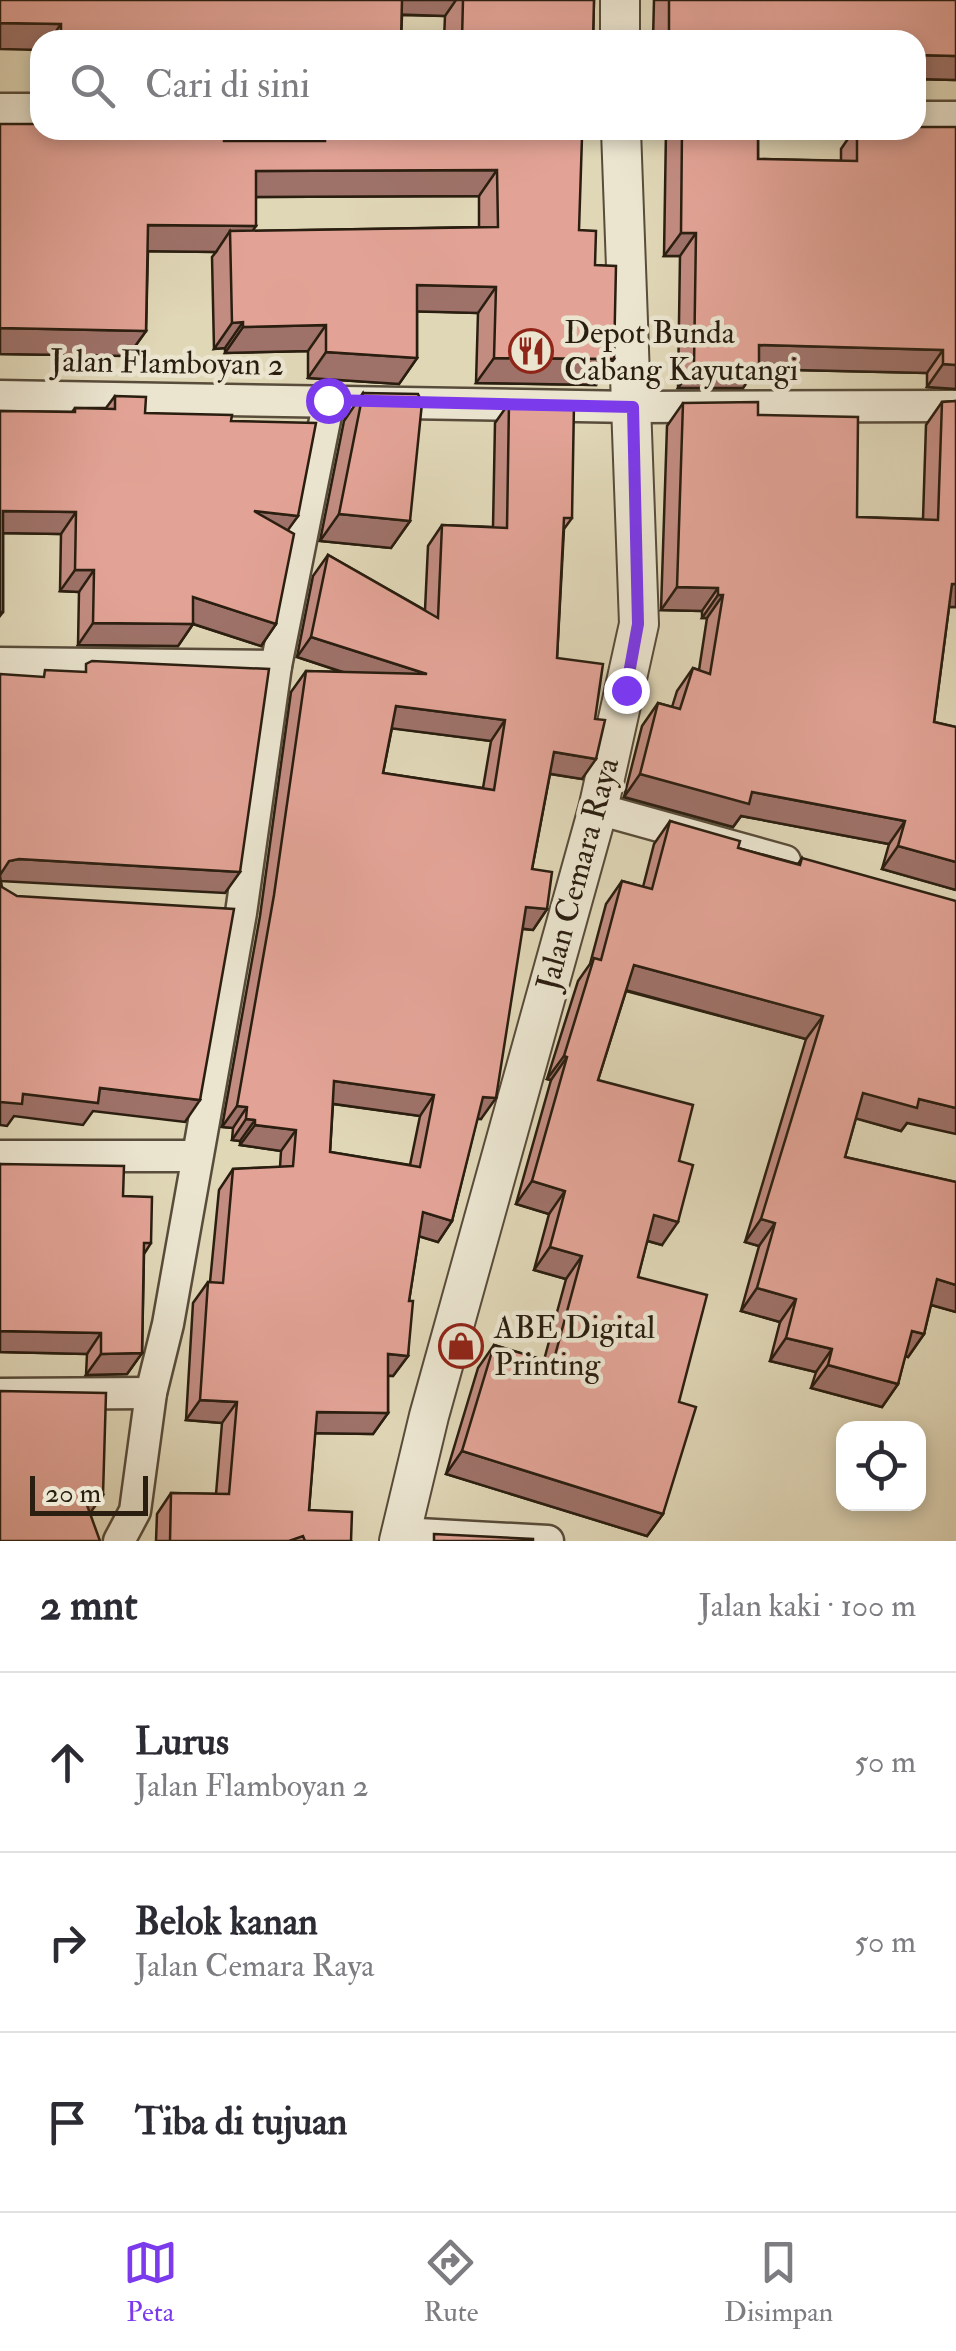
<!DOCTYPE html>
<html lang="id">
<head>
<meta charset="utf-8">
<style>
  :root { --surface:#fff; --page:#f2f2f3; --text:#2b2b33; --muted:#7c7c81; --line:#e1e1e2; --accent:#7c3aed }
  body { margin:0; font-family:"IM FELL Double Pica",serif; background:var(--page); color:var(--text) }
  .controls { position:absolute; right:30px; bottom:30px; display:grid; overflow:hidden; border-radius:20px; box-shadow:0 5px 15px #0003 }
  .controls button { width:90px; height:90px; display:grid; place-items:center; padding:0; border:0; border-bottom:2px solid var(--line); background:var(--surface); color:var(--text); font:50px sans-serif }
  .scale { position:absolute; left:30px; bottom:25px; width:118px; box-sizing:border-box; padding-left:10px; border:5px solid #2a1e10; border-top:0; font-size:28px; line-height:35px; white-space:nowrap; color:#2a1e10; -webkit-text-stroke:8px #ebe5d0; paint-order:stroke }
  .stop { position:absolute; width:30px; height:30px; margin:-22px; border:8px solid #7c3aed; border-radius:50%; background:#fff }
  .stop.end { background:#7c3aed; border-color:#fff; box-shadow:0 2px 10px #0008 }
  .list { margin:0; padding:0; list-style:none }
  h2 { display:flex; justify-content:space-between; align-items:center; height:130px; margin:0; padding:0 40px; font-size:42px }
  h2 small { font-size:32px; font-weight:400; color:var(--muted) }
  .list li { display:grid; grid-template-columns:65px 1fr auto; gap:30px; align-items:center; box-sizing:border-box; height:180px; padding:0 40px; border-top:2px solid var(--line) }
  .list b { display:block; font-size:38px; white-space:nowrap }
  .list p { margin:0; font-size:32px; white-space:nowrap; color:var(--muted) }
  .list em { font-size:32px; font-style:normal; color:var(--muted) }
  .icon { flex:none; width:55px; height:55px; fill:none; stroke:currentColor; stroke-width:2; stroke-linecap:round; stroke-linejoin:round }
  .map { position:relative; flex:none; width:956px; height:1541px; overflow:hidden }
  .search { position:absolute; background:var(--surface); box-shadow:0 5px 15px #0003; left:30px; right:30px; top:30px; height:110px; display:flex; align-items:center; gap:25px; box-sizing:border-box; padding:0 35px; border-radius:30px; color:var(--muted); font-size:38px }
  .sheet { height:670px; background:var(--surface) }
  nav { display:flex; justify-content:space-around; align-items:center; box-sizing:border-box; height:140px; border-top:2px solid var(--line); background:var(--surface); font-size:28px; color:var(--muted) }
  nav a { display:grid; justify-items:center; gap:5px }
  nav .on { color:var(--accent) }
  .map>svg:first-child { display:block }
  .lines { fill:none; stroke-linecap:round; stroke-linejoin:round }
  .minor-casing { stroke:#584c3a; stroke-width:35 }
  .tertiary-casing { stroke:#584c3a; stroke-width:42 }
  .minor { stroke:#ebe5d0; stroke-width:30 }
  .tertiary { stroke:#ebe5d0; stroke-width:38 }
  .wall { fill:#c28c81; stroke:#2a1e10; stroke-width:2.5; fill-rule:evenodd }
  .shaded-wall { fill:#9e7269; stroke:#2a1e10; stroke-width:2.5 }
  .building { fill:#e2a396; stroke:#2a1e10; stroke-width:2.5; fill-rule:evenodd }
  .route { stroke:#7c3aed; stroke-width:12 }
  .labels { text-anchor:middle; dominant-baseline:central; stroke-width:9; stroke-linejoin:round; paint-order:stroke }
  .poi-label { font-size:32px; fill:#2a1e10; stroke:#ebe5d0; text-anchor:start }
  .street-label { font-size:32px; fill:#2a1e10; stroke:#ebe5d0 }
</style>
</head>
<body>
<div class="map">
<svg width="956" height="1541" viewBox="0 0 956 1541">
  <rect width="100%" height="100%" fill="#e0d7b7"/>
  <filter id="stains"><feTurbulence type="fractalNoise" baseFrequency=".002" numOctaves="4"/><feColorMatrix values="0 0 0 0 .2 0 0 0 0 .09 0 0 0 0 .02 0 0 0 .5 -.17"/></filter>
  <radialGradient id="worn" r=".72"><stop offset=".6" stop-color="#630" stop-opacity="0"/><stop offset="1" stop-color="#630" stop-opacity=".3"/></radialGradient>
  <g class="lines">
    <g class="minor-casing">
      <g id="minor">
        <polyline points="0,109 40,109"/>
        <polyline points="916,117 956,117"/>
        <polyline points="0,396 633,407 956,406"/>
        <polyline points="0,663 276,666"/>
        <polyline points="598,809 785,861"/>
        <polyline points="0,1156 196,1156"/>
        <polyline points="0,1394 151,1393"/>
        <polyline points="400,1533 548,1541"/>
        <polyline points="119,1541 135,1511 151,1393 168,1324 241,913 276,666 329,400"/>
      </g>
    </g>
    <g class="tertiary-casing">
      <g id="tertiary">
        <polyline points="620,0 620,40"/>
        <polyline points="399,1541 429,1416 598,809 639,624 621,130"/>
      </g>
    </g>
    <use href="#minor" class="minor"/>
    <use href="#tertiary" class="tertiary"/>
  </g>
  <g class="wall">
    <polygon points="0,0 594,0 593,40 444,40 445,16 402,15 401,40 40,40"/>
    <polygon points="654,0 956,0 956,80 916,79 916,40 653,40"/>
    <path d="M315,130H508V136L579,230L595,265L596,385L476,383L478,313L417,311V358L399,384L308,378V351L225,353V348L214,349L212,257L216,252L148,251L146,331L128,356L0,354L224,141H308ZM479,196V227L253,231L256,197Z"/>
    <polygon points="666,130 758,130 758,159 841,161 841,149 854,130 916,130 956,389 927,387 927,373 756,369 743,388 678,388 680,256 664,256"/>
    <polygon points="363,393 410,521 391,548 320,541 344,421"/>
    <polygon points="115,396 145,413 231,421 298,516 287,530 276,624 261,646 193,624 178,646 78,645 79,592 60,591 61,534 3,533 3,612 0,616 0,411 72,412 75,408 106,408"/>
    <polygon points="956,401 956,607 949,607 934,722 956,727 956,890 882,869 889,844 741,816 733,827 624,797 642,726 658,703 672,707 677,691 693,668 699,670 707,618 702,618 702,611 661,610 667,426 683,403 758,415 857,517 923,519 926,425 942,402"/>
    <path d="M509,403L572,518L564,529L557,658L582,779L550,774L532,869L547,909L533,930L522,929L481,1119H477L452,1221L438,1242L419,1236L409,1301L408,1356L393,1376H388V1413L373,1434L315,1433L309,1510L351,1541H156L157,1514L171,1493L216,1494L222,1423L186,1420L193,1303L208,1282H210L219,1190L233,1169L280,1167L281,1151L240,1145V1141L232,1140L233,1128L222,1127L260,916L291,692L306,671L342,672L297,657L313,576L328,555L425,610L428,546L442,525L493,527L495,423ZM392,728L491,741L483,788L383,773ZM333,1104L420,1116L410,1165L330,1152Z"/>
    <polygon points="670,821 738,848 798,864 802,858 907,1123 901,1131 856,1118 845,1157 956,1182 956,1312 931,1305 924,1334 908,1357 905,1356 898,1384 882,1407 811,1388 816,1372 770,1361 780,1322 741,1311 759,1246 745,1242 806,1039 626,991 598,1080 679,1161 662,1245 647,1241 638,1277 679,1402 663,1514 647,1536 446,1474 478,1368 494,1345 544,1360 566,1279 534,1270 549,1214 516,1204 551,1080 547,1079 578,981 590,964 606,904 622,881 643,887 654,844"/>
    <polygon points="0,1164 123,1196 151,1243 144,1254 142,1353 127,1374 86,1375 87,1354 0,1352"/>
  </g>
  <g class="shaded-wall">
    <polygon points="394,0 456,0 445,16 384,14"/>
    <polygon points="0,23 61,24 50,40 40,40 40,50 0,49"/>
    <polygon points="916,55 956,56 956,80 916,79"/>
    <polygon points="497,170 479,196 238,197 256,171"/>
    <polygon points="148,225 256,226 238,252 230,231 216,252 130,251"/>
    <polygon points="681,233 696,233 680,256 664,256"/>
    <polygon points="417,285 496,287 478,313 399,311"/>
    <polygon points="243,322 225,348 214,349 232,323"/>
    <polygon points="326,325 308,351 225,353 243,327"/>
    <polygon points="0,328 146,331 128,356 0,354"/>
    <polygon points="759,345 943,350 927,373 756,369 743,388 678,388 694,365"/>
    <polygon points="326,352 417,358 399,384 308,378"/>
    <polygon points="494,358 614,359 596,385 476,383"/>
    <polygon points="943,364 956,365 956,389 927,387"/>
    <polygon points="3,511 76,512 61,534 0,533"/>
    <polygon points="254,511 298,516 283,537"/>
    <polygon points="339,514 410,521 391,548 320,541"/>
    <polygon points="75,570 94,570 79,592 60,591"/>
    <polygon points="952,584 956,584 956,607 936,607"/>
    <polygon points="677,587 718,588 702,611 661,610"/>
    <polygon points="718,595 723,595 707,618 702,618"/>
    <polygon points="193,597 276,624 261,646 178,619"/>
    <polygon points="93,623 193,624 178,646 78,645"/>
    <polygon points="311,637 427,674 413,695 297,657"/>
    <polygon points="396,706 505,720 491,741 381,727"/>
    <polygon points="554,752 596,759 582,779 539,772"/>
    <polygon points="640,774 752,792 905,821 889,844 741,816 733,827 624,797"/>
    <polygon points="898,846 956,862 956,890 882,869"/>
    <polygon points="19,859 240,872 225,893 0,881 0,874 9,861"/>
    <polygon points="526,907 547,909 533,930 511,927"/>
    <polygon points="634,965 823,1016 806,1039 618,988"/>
    <polygon points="564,1056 567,1057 551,1080 547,1079"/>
    <polygon points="334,1081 434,1095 420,1116 320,1102"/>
    <polygon points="100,1088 200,1100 185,1122 93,1111 83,1125 14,1116 7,1126 0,1125 0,1102 23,1094"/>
    <polygon points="863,1093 919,1099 956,1108 956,1134 907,1123 901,1131 847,1116"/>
    <polygon points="483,1097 496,1098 481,1119 468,1118"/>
    <polygon points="237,1106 247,1107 233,1128 222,1127"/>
    <polygon points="246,1119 255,1120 240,1141 232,1140"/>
    <polygon points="255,1125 296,1130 281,1151 240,1145"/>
    <polygon points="532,1181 565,1191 549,1214 516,1204"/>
    <polygon points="423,1212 452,1221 438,1242 408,1233"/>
    <polygon points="654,1215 678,1222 662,1245 638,1238"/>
    <polygon points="761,1219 775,1223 759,1246 745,1242"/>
    <polygon points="550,1247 582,1256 566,1279 534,1270"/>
    <polygon points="937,1279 956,1285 956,1312 921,1302"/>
    <polygon points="757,1288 796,1299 780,1322 741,1311"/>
    <polygon points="0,1331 101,1333 87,1354 0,1352"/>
    <polygon points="912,1331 924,1334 908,1357 896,1354"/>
    <polygon points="786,1338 832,1349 816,1372 770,1361"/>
    <polygon points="142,1353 127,1374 86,1375 101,1354"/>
    <polygon points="388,1354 408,1356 393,1376 374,1374"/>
    <polygon points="828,1365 898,1384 882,1407 811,1388"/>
    <polygon points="200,1400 237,1402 222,1423 186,1420"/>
    <polygon points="317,1412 388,1413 373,1434 303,1433"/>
    <polygon points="462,1451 663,1514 647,1536 446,1474"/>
    <polygon points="83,1494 103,1495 88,1516"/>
  </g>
  <g class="building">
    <polygon points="0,0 402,0 401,40 61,40 61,24 0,23"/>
    <polygon points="463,0 594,0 593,40 462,40"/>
    <polygon points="669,0 956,0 956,56 916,55 916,40 669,40"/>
    <polygon points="0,124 40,124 40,130 224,130 224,141 325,141 325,130 508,130 508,136 582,137 579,230 596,231 595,265 616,266 614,359 494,358 496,287 417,285 417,358 326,352 326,325 243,327 243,322 232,323 230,231 498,227 497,170 256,171 256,226 148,225 146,331 0,328"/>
    <polygon points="916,127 956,127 956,365 943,364 943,350 759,345 759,365 694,365 696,233 681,233 682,130 758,130 758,159 857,161 857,130 916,130"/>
    <polygon points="363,393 418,394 422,403 410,521 339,514"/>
    <polygon points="115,396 146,397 145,413 232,415 231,421 316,423 298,516 254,511 294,534 276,624 193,597 193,624 93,623 94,570 75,570 76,512 3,511 3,612 0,612 0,411 75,412 75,408 115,409"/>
    <polygon points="956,401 956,584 952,584 934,722 956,727 956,862 898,846 905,821 752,792 749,804 640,774 658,703 680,709 693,668 710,674 723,595 718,595 718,588 677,587 683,403 758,402 758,415 858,417 857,517 938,520 942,402"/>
    <path d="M509,403L574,404L572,518H564L557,658L603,664L595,719L605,720L596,759L554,752L532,869L552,872L547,909L526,907L496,1098L483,1097L452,1221L423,1212L409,1301H413L408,1356L388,1354V1413L317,1412L309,1510L352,1512L351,1541H305L303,1536L289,1541H170L171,1493L229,1494L237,1402L200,1400L208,1282L223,1283L233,1169L293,1166L296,1130L255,1125V1120L246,1119L247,1107L237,1106L274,895L306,671L427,674L311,637L328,555L438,618L442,525L507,528ZM396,706L505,720L494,790L383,773ZM334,1081L434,1095L420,1167L330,1152Z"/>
    <polygon points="92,661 269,669 240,872 19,859 9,861 0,875 0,674 44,677 45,670 86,672 86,664"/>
    <polygon points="670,821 740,841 738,848 800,865 802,858 956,901 956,1108 919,1099 917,1108 863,1093 845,1157 956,1182 956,1285 937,1279 924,1334 912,1331 898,1384 828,1365 832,1349 786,1338 796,1299 757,1288 775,1223 761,1219 823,1016 634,965 598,1080 693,1105 679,1161 693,1165 678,1222 654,1215 638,1277 707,1295 679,1402 696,1407 663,1514 462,1451 494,1345 553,1363 582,1256 550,1247 565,1191 532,1181 567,1057 564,1056 594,958 601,960 622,881 652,889"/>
    <polygon points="0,877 2,887 17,896 234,909 200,1100 100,1088 98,1103 23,1094 22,1104 0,1102"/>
    <polygon points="0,1164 124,1166 123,1196 152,1197 151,1243 144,1243 142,1353 101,1354 101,1333 0,1331"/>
    <polygon points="0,1391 106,1393 103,1495 83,1494 100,1541 0,1541"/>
    <polygon points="434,1534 533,1539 533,1541 434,1541"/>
  </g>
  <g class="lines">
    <polyline class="route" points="328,400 633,407 638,624 626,690"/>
  </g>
  <defs>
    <g id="restaurant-ring" transform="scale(2.25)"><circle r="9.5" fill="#ebe5d0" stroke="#8f2418" stroke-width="1.5"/><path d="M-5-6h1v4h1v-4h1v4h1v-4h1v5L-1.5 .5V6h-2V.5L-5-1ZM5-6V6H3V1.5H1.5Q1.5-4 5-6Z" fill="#8f2418"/></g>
    <g id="shop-ring" transform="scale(2.25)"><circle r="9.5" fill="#ebe5d0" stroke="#8f2418" stroke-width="1.5"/><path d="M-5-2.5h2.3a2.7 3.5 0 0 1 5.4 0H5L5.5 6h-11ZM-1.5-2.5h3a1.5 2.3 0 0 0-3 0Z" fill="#8f2418"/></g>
  </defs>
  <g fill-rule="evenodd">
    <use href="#restaurant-ring" x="531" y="351"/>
    <use href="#shop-ring" x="461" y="1346"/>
  </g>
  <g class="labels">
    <g class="poi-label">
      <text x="564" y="333">Depot Bunda<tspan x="564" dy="37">Cabang Kayutangi</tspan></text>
      <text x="494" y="1328">ABE Digital<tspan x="494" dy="37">Printing</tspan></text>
    </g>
    <g class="street-label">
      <text transform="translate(167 363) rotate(1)">Jalan Flamboyan 2</text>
      <text transform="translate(578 874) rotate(-75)">Jalan Cemara Raya</text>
    </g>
  </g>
  <rect width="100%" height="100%" filter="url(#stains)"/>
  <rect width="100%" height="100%" fill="url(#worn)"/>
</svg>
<div class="controls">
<button><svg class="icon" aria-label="locate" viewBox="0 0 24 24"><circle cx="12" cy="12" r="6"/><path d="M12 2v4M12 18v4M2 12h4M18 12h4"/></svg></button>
</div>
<div class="scale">20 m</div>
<div class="stop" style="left:328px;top:400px"></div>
<div class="stop end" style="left:626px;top:690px"></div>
<div class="search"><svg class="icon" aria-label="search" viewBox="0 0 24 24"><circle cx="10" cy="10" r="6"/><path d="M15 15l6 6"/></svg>Cari di sini</div>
</div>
<section class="sheet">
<h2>2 mnt<small>Jalan kaki · 100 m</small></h2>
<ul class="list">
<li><svg class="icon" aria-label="ahead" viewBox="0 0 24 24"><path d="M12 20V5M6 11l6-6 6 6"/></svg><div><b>Lurus</b><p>Jalan Flamboyan 2</p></div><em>50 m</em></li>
<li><svg class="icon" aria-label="right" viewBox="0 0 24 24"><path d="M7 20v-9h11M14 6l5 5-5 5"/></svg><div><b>Belok kanan</b><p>Jalan Cemara Raya</p></div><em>50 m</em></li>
<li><svg class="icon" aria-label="arrive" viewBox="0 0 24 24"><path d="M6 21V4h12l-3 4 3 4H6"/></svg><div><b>Tiba di tujuan</b></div></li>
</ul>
</section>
<nav>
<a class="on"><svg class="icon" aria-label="map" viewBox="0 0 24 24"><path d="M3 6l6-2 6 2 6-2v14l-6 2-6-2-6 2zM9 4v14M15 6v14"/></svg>Peta</a>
<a><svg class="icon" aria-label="directions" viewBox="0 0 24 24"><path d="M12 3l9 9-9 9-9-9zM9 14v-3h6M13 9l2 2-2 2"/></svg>Rute</a>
<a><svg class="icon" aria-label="saved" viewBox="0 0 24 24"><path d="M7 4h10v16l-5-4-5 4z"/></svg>Disimpan</a>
</nav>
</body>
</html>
